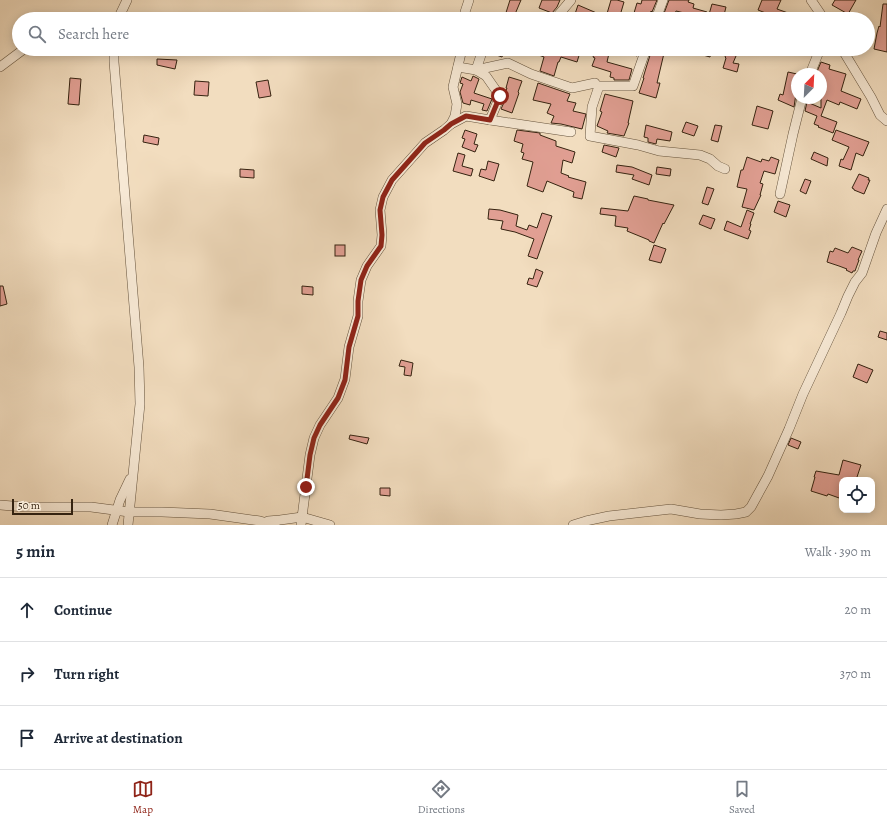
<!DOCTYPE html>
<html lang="en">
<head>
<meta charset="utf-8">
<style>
  :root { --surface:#fff; --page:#f6f6f7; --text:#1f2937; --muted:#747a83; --line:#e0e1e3; --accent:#8f2418 }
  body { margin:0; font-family:Alegreya,serif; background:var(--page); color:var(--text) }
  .controls { position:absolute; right:12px; bottom:12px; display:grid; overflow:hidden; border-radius:8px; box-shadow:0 2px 10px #0003 }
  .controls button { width:36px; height:36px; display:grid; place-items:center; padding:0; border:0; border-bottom:1px solid var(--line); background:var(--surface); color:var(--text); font:20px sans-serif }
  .compass { position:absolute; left:791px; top:68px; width:36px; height:36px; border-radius:50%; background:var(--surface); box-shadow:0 2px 10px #0003; rotate:24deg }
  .scale { position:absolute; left:12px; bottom:10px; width:61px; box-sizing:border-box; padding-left:4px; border:2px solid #352310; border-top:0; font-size:11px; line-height:14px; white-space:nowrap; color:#352310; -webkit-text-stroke:3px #f7e9d5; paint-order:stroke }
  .stop { position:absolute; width:12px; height:12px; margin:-9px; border:3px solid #8f2418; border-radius:50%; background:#fff }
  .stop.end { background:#8f2418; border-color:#fff; box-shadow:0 1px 4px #0008 }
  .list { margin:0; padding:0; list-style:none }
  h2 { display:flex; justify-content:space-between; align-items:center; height:52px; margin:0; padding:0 16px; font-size:17px }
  h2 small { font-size:13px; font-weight:400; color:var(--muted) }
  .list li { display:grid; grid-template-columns:26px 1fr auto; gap:12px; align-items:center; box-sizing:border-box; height:64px; padding:0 16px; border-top:1px solid var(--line) }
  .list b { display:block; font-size:15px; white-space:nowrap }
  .list em { font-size:13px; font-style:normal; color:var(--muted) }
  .icon { flex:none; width:22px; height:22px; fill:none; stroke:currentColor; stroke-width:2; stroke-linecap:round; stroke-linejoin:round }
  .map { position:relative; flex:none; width:887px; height:525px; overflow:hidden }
  .search { position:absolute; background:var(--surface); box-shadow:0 2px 10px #0003; left:12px; right:12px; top:12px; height:44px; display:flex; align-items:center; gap:10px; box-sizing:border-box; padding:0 14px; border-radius:22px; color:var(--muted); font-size:15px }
  .sheet { height:244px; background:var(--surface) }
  nav { display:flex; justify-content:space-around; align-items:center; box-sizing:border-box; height:56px; border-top:1px solid var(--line); background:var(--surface); font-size:11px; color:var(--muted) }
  nav a { display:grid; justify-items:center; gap:2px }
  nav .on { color:var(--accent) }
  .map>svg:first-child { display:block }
  .building { fill:#e19f93; stroke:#352310 }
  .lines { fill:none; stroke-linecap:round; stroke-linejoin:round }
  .minor-casing { stroke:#64523c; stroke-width:10 }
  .minor { stroke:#f7e9d5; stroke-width:9 }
  .route { stroke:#8f2418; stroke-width:5 }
</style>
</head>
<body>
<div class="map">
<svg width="887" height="525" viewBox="0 0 887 525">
  <rect width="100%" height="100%" fill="#f2ddbf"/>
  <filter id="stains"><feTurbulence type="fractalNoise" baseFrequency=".005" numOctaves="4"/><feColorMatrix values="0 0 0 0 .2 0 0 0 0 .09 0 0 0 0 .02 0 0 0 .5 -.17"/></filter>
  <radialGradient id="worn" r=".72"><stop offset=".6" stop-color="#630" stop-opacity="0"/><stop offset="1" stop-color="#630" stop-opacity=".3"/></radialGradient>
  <g class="building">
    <polygon points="510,0 521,0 513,19 504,19"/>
    <polygon points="542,0 560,0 557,7 552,13 539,8"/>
    <polygon points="611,0 617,0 624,2 619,19 574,19 574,17 578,5 606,17"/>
    <polygon points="642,0 657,0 652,12 651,11 649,18 634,13 637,3 641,4"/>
    <polygon points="669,0 689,0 688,2 694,4 693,8 707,12 705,18 676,11 673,19 663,16"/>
    <polygon points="762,0 781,0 777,9 802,18 802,19 781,19 758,10"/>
    <polygon points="835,0 856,0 848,14 832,5"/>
    <polygon points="712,4 726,7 723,19 714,19 708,18"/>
    <polygon points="883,4 887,4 887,52 874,49 877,33 879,26 880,27"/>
    <polygon points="489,49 501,49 505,50 502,57 488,52"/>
    <polygon points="523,49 581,49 577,62 561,57 559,62 558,62 554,76 540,71 544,57"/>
    <polygon points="596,49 610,49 607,62 632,69 629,80 614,80 614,78 610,77 611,72 592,66 595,58 593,57"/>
    <polygon points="621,49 640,49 637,56 621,50"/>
    <polygon points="652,49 665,49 657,83 660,83 656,98 639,93 644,78 643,78 646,68"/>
    <polygon points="689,49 712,49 710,57 689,51"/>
    <polygon points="728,49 739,49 733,63 739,64 737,72 723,68 726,58 725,57"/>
    <polygon points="157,59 177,60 175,69 157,65"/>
    <polygon points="821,62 830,65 829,69 846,74 841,91 861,99 857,109 840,102 839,105 827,100 821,116 837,122 833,133 818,127 819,126 814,124 817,116 805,111 807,102 821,108 821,74 816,74"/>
    <polygon points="788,72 797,74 797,87 794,107 778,100 780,94 783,95"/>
    <polygon points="473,76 479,79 474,93 492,99 487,111 482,110 484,104 471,100 470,105 463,103 460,92 463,84 460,83 462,77 471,81"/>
    <polygon points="509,77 522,81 518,92 519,93 512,113 501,109 506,98 505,93 507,88 506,88"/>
    <polygon points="70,78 81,79 79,105 68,104"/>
    <polygon points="268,80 271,96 259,98 256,82"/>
    <polygon points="195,81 209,82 208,96 194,95"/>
    <polygon points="538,83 570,94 567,101 576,103 573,111 586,114 582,129 561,124 551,123 554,116 547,113 551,104 533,100"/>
    <polygon points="605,94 633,101 628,123 629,123 624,136 607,133 608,131 597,126 602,112 600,111"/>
    <polygon points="757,106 773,111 768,129 752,125"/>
    <polygon points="686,122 698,126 694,136 682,132"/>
    <polygon points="646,125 672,132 670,141 657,139 656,144 648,142 648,138 644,137"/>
    <polygon points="715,125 722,126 718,142 711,140"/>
    <polygon points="465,130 477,134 474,144 478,145 475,152 462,147 465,139 462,138"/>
    <polygon points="517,130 540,133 540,135 556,141 556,146 575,152 572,163 563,160 561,173 569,176 568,177 586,182 582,199 573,197 574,192 547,181 543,192 527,186 533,162 522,159 524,153 521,152 523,144 514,141"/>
    <polygon points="836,130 869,142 863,156 856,153 851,170 839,166 841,159 843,160 849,147 832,140"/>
    <polygon points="144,135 159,138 158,145 143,142"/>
    <polygon points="604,145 619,148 616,157 602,152"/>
    <polygon points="814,152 828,158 827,166 811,159"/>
    <polygon points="458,153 465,155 462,166 473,169 471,176 453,171"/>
    <polygon points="747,157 761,162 762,159 769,161 771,157 779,160 775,174 764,171 760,183 763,184 760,195 761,195 754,210 742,207 747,189 737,187 741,170 743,170"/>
    <polygon points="488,161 499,164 494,181 479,176 481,169 486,170"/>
    <polygon points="617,165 632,167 652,175 649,185 632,179 634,175 616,172"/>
    <polygon points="657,167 671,169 670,176 656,174"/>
    <polygon points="240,169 254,170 254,178 240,177"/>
    <polygon points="859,174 869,178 868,180 870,180 864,194 854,190 854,189 852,188"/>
    <polygon points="805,179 811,181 806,194 800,191"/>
    <polygon points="707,187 714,189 708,205 702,203"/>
    <polygon points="634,196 648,199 648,200 674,205 664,224 663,223 654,243 649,241 649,240 627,231 628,228 615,226 616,216 600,214 601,208 628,211"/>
    <polygon points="778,201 790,205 786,217 774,212"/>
    <polygon points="489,209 500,210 518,215 516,226 527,230 529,225 537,228 542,213 552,216 537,259 528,256 534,239 515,232 501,229 503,221 488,219"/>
    <polygon points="747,210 754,213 750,224 751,224 749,230 751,231 748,239 724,230 727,221 741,227"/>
    <polygon points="703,215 715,219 711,229 699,224"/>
    <rect x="335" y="245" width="10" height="11"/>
    <polygon points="654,245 666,249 661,263 649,260"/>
    <polygon points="852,247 862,251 858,260 859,260 855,271 853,271 852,273 846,270 847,269 839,266 827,262 830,251 833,252 835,248 848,253"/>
    <polygon points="536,269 543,272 537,287 527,284 529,278 533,279"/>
    <polygon points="0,286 3,286 7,304 0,306"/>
    <polygon points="302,286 313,287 313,295 302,294"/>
    <polygon points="880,331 887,333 887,340 878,337"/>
    <polygon points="401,360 413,363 411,376 404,375 405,367 399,366"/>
    <polygon points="858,364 873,370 867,383 853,377"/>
    <polygon points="350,435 369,438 367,444 349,439"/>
    <polygon points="791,438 801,442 798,449 788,445"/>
    <polygon points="843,460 861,465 856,480 842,480 842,499 828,494 827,496 811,491 815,477 814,477 816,471 839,475"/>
    <polygon points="380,488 390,488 390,496 380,495"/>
  </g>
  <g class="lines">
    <g class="minor-casing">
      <g id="minor">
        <polyline points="811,0 824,19"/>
        <polyline points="118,19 127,0"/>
        <polyline points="464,19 465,12 469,0"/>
        <polyline points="555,19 571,0"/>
        <polyline points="656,19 663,0"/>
        <polyline points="114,49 114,62 139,367 140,404 128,525"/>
        <polyline points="646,49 633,86 599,86 592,107 590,136 638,145 659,151 700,155 710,159 718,166 725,169"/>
        <polyline points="842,49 871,97 880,115 887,121"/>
        <polyline points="0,67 24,49"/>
        <polyline points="458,67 476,70 508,63 531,74 572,88 595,83"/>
        <polyline points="810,74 820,49"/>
        <polyline points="490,120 571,132"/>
        <polyline points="451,124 455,116 457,104 453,87 462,49"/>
        <polyline points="780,194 793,134 802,98"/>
        <polyline points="0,505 25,507 91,507 129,512 162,512 210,514 260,521 275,525"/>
        <polyline points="268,521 280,520 302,517 330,525"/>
        <polyline points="112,525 120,500 130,479"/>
        <polyline points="301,525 310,455 314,438 320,425 338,398 345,379 349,347 358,316 358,301 361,280 367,266 381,246 382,235 380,210 383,197 392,180 425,143 444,130 451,124 466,116 490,120 500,96 486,76 476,70 483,49"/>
        <polyline points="573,525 586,521 609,516 671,509 700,514 721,515 736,514 746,512 751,507 768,476 789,429 803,394 841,313 848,296 855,282 862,273 876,233 887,209"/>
      </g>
    </g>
    <use href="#minor" class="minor"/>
  </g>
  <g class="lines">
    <polyline class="route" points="306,487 310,455 314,438 320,425 338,398 345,380 349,347 358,316 358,301 361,280 367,266 381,246 382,235 380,210 383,197 392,180 425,143 444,130 451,124 466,116 490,120 500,96"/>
  </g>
  <rect width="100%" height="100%" filter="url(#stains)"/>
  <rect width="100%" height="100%" fill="url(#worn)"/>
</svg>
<div class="controls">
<button><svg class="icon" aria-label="locate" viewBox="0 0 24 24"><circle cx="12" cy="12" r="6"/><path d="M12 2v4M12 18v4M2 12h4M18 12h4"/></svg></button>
</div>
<svg class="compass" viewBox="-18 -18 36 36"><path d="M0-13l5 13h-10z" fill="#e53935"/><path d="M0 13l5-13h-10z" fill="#747a83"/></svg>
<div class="scale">50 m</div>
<div class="stop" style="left:500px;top:96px"></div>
<div class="stop end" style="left:306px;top:487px"></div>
<div class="search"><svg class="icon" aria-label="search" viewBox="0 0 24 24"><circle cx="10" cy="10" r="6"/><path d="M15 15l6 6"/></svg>Search here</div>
</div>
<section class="sheet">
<h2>5 min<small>Walk · 390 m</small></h2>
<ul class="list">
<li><svg class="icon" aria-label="ahead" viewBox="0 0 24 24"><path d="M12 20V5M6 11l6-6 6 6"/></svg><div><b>Continue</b></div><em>20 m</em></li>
<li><svg class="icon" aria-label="right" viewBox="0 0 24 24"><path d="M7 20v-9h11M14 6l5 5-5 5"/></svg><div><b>Turn right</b></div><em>370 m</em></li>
<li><svg class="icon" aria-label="arrive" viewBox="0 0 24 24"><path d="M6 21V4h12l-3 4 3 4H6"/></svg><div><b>Arrive at destination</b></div></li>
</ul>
</section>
<nav>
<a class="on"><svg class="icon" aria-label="map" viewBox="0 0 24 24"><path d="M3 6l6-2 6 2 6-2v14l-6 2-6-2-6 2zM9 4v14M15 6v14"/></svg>Map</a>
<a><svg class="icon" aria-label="directions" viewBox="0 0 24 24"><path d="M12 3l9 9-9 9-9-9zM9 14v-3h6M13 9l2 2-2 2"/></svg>Directions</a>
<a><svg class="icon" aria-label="saved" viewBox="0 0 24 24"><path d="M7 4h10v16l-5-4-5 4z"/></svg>Saved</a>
</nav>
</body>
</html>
